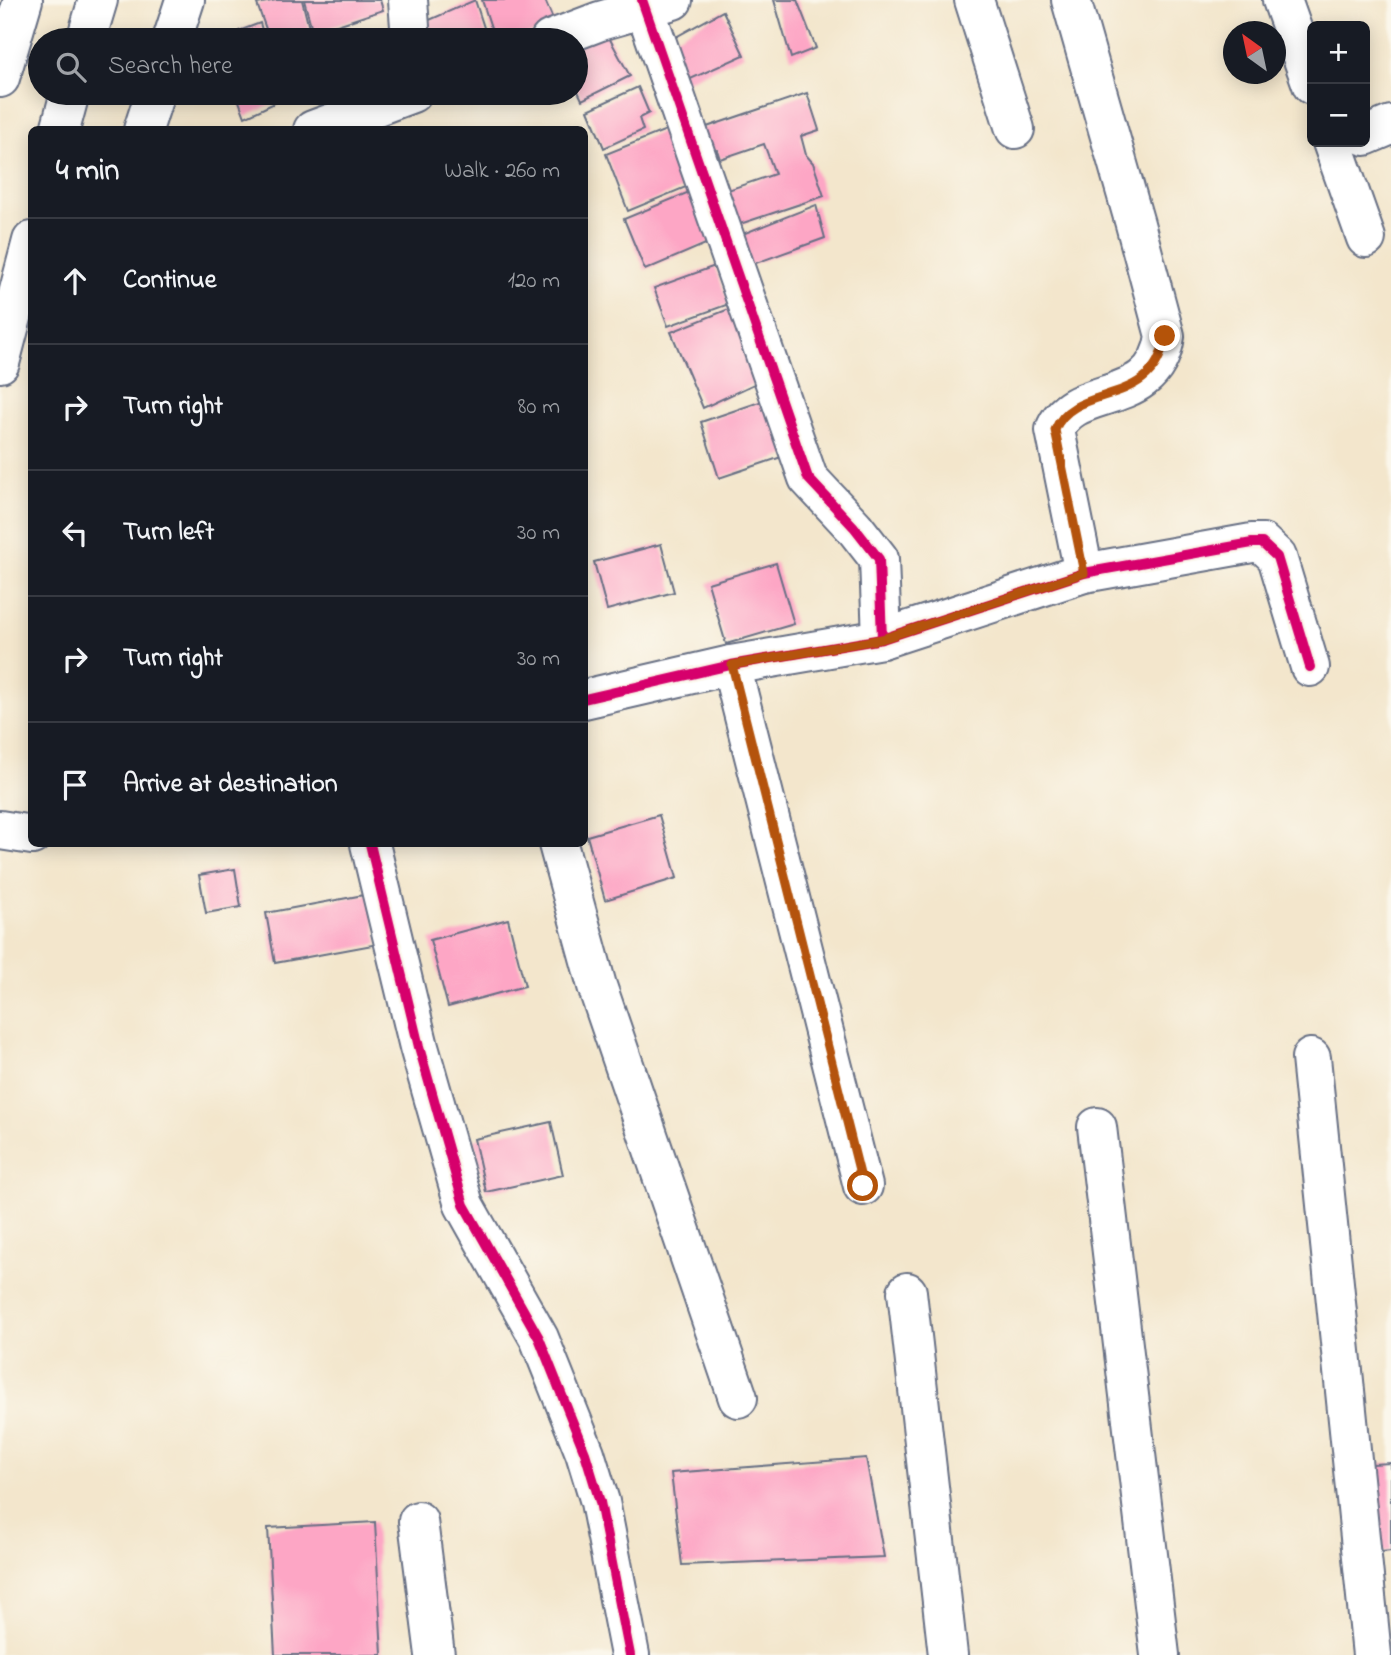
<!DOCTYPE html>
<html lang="en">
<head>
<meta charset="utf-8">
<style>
  :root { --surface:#171b24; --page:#242831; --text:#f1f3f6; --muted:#9ea1a6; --line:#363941 }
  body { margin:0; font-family:"Indie Flower",sans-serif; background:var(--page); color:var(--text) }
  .controls { position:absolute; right:21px; top:21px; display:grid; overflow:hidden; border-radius:10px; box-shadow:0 4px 18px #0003 }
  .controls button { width:63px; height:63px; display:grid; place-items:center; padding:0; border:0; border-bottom:2px solid var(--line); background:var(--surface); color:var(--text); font:35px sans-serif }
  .compass { position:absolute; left:1223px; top:21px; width:63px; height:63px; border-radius:50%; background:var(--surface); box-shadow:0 4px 18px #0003; rotate:327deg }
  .stop { position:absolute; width:21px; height:21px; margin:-16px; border:5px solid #b45309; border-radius:50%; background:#fff }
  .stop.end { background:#b45309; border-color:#fff; box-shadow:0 2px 7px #0008 }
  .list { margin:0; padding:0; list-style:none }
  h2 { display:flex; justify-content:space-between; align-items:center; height:91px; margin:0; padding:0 28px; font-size:30px }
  h2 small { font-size:23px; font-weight:400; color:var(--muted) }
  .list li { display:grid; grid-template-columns:46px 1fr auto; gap:21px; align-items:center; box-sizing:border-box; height:126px; padding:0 28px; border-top:2px solid var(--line) }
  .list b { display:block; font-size:26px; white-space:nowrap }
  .list em { font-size:23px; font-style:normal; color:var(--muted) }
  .icon { flex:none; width:38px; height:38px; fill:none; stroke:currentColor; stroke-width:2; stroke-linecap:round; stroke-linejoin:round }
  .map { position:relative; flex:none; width:1391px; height:1655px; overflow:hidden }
  .search { position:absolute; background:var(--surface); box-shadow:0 4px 18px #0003; left:28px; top:28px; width:560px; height:77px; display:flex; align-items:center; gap:18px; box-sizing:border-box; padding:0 24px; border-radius:38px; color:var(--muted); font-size:26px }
  .panel { position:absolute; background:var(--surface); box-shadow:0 4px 18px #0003; left:28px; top:126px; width:560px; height:721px; border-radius:10px }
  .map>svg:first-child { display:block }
  .building { fill:#fda6c5 }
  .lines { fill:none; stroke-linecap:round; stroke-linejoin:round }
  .minor-casing { stroke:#676f84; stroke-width:42 }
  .highway-casing { stroke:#676f84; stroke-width:42 }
  .minor { stroke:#fff; stroke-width:38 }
  .highway { stroke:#fff; stroke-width:38 }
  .cycleway-casing { stroke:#fbf7ec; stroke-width:15 }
  .cycleway { stroke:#d6006c; stroke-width:10 }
  .route { stroke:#b45309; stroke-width:9 }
</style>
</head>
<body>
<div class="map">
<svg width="1391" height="1655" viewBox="0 0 1391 1655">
  <rect width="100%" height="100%" fill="#fbf7ec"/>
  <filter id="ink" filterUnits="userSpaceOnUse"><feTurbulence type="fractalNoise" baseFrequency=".0143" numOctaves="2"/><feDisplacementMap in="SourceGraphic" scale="14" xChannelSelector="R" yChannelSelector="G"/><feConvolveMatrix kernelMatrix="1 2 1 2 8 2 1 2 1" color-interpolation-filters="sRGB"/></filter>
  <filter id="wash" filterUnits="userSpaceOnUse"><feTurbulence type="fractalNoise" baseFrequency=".00686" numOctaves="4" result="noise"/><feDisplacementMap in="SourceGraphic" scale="28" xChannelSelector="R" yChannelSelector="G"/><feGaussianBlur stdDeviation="1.57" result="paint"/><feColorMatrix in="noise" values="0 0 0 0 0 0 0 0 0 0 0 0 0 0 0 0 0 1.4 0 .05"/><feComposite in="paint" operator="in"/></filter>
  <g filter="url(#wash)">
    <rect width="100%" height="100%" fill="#f3e6cc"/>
    <g id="blocks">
      <g class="building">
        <polygon points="276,0 302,0 310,32 270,40 257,4"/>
        <polygon points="304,0 380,0 383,10 313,33"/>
        <polygon points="475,0 488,40 432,40 427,21"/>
        <polygon points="482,0 545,0 556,26 508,40 495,40"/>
        <polygon points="774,0 797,0 816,48 791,58"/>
        <polygon points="723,11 744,55 684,82 667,42"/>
        <polygon points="600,21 630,76 582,100 576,87 576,42"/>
        <polygon points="260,23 265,40 240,40 239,31"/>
        <polygon points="638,87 649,113 639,118 643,130 604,148 588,110"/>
        <polygon points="236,93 279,93 281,100 245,117"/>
        <polygon points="807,93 819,130 801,136 806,155 813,163 824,196 734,226 722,192 775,174 764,144 720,159 717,150 705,154 698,130"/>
        <polygon points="676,126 698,182 628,211 606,154"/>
        <polygon points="694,190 715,240 645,270 624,219"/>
        <polygon points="816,205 825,238 745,267 735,237"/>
        <polygon points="715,266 729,304 668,326 654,288"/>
        <polygon points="734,307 765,379 703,408 671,332"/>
        <polygon points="777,396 796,452 719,478 701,422"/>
        <polygon points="661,544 674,592 607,610 594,562"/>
        <polygon points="776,563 794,624 726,644 708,583"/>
        <polygon points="659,815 677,878 605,900 587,836"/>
        <polygon points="235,869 241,907 206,913 199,875"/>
        <polygon points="369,894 378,944 275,963 266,913"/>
        <polygon points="508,919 525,986 448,1007 430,940"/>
        <polygon points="551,1122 563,1175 486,1192 474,1139"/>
        <polygon points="866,1458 884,1557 682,1565 671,1473"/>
        <polygon points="1391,1463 1391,1551 1362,1554 1353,1465"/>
        <polygon points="375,1522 382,1655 275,1655 268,1528"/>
      </g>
    </g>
  </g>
  <g filter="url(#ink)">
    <use href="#blocks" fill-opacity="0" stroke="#676f84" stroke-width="2"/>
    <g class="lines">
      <g class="minor-casing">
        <g id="minor">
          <polyline points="408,0 411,40"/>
          <polyline points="642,0 808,478 854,527 879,559 882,639"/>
          <polyline points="974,0 1015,129"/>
          <path d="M1071,0L1135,224L1165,336C1155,411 1073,381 1055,430L1084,573"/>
          <polyline points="1282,0 1312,85"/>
          <polyline points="172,40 185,0"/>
          <polyline points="550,40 600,21 673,0"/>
          <polyline points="143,130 155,93"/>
          <polyline points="313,130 412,93"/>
          <polyline points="1365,136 1391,125"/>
          <polyline points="1332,142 1366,238"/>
          <polyline points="731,665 863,1186"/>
          <polyline points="584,699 731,665 882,639 1084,573 1252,543 1262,543 1277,557 1310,667"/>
          <polyline points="0,830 32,835"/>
          <polyline points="370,844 419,1047 464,1205 539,1338 585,1453 600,1502 630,1655"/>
          <polyline points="558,844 597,986 738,1398"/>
          <polyline points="1311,1058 1372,1655"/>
          <polyline points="1097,1127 1160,1655"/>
          <polyline points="907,1292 948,1655"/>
          <polyline points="418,1521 435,1655"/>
        </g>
      </g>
      <g class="highway-casing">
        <g id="highway">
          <polyline points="86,40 98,0"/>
          <polyline points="0,78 23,0"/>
          <polyline points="60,130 70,93"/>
          <polyline points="0,363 32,241"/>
        </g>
      </g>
      <use href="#minor" class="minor"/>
      <use href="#highway" class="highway"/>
      <g class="cycleway-casing">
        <g id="cycleway">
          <polyline points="642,0 808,478 854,527 879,559 882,639"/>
          <polyline points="584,699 731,665 882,639 1084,573 1252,543 1262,543 1277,557 1310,667"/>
          <polyline points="370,844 419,1047 464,1205 539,1338 585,1453 600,1502 630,1655"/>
        </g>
      </g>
      <use href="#cycleway" class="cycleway"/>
    </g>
  </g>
  <g class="lines" filter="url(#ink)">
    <path class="route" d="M863,1186L732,665L882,639L1084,573L1055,430C1074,381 1155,411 1165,336"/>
  </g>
</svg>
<div class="controls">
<button>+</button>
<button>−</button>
</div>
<svg class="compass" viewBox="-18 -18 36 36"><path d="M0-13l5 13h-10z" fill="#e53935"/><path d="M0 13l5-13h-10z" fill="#9ea1a6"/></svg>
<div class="stop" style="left:863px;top:1186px"></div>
<div class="stop end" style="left:1165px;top:336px"></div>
<div class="search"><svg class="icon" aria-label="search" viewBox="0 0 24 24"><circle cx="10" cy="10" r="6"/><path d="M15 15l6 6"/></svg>Search here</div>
<section class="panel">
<h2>4 min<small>Walk · 260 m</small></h2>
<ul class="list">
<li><svg class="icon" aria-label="ahead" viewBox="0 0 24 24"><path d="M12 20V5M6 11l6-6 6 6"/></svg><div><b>Continue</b></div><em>120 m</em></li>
<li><svg class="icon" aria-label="right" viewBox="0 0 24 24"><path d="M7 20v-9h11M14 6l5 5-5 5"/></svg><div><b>Turn right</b></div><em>80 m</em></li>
<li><svg class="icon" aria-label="left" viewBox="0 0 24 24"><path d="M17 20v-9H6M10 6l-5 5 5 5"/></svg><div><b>Turn left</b></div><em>30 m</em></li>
<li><svg class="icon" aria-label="right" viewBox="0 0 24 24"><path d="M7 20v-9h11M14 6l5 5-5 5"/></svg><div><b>Turn right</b></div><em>30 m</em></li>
<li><svg class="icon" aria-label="arrive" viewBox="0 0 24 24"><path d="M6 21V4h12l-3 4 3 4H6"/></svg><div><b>Arrive at destination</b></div></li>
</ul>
</section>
</div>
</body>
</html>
